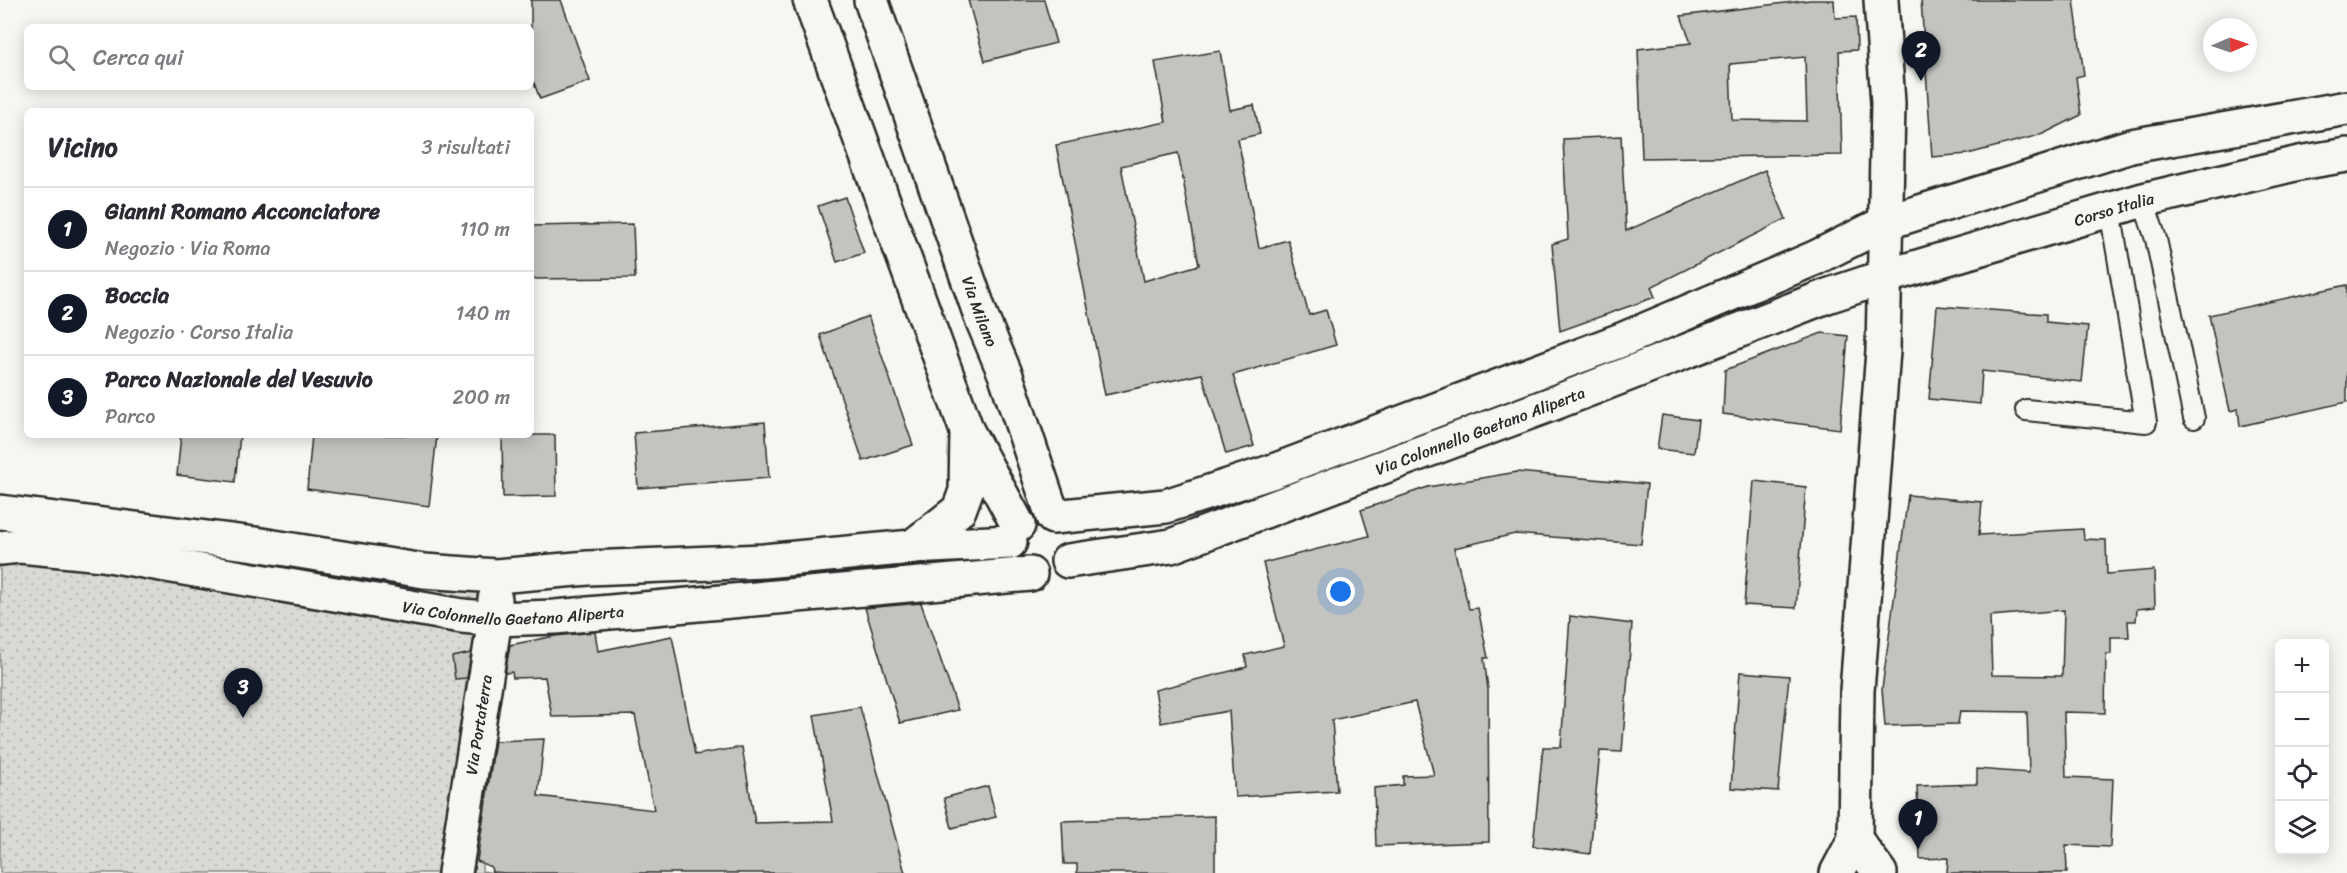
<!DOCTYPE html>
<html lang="it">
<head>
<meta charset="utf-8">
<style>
  :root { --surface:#fff; --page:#f2f2f3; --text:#2b2b33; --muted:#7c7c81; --line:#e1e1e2; --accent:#111827 }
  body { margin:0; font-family:Sriracha,sans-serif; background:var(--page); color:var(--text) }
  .controls { position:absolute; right:18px; bottom:18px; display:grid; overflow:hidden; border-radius:9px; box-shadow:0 3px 15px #0003 }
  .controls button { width:54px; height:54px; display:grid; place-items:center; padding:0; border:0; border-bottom:2px solid var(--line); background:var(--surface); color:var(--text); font:30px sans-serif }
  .compass { position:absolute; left:2203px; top:18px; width:54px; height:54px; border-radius:50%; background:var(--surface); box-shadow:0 3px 15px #0003; rotate:88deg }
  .you { position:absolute; left:1341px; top:592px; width:21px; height:21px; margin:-15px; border:4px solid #fff; border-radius:50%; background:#1a73e8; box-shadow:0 0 0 9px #1a73e833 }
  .badge { display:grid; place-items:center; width:39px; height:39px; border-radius:50%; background:var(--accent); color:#fff; font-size:20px; font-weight:700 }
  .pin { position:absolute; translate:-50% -50px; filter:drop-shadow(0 2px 3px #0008) }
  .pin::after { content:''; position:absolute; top:32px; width:21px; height:18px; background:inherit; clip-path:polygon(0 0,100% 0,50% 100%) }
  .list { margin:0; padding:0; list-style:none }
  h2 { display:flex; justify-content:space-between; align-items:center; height:78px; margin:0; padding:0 24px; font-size:26px }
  h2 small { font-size:20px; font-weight:400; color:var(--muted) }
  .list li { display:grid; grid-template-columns:39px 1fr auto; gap:18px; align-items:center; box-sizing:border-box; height:84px; padding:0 24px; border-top:2px solid var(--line) }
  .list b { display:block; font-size:22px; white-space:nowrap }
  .list p { margin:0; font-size:20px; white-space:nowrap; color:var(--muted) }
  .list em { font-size:20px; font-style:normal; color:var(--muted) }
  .icon { flex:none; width:33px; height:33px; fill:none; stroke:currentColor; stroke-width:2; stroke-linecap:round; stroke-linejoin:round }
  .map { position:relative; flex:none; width:2347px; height:873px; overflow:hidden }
  .search { position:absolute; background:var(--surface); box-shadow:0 3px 15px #0003; left:24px; top:24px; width:510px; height:66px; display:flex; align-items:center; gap:15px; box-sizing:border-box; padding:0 21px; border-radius:9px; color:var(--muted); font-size:22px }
  .panel { position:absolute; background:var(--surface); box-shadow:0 3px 15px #0003; left:24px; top:108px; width:510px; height:330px; border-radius:9px }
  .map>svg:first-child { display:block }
  .green { fill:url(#green-dots); stroke:#828280; stroke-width:1.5 }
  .building { fill:#c3c3c0; stroke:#2b2b2b; stroke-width:1.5; fill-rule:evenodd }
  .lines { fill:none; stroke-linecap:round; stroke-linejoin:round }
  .service-casing { stroke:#2b2b2b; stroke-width:24 }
  .minor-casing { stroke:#2b2b2b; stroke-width:38 }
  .tertiary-casing { stroke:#2b2b2b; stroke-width:38 }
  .service { stroke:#f6f6f2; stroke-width:20 }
  .minor { stroke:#f6f6f2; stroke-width:33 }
  .tertiary { stroke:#f6f6f2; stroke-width:33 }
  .labels { text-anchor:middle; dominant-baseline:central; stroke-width:6; stroke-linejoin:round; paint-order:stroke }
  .street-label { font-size:16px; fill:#2b2b2b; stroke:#f6f6f2 }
</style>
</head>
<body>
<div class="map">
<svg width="2347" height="873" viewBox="0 0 2347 873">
  <defs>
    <pattern id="green-dots" width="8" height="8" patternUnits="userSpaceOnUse" patternTransform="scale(1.5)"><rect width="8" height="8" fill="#d9d9d5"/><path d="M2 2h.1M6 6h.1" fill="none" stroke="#babab7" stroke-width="1.8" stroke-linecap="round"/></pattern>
  </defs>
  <rect width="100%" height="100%" fill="#f6f6f2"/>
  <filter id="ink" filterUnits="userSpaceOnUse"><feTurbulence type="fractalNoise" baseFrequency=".0167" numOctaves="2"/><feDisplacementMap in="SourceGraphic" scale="12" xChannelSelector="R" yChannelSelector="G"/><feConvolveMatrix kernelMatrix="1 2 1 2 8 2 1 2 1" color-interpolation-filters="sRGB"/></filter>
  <g filter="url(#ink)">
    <polygon class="green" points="0,504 488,564 482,871 494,873 0,873"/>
    <g class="building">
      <polygon points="531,0 561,0 590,81 540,99 531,75"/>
      <polygon points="968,0 1044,0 1056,43 985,61"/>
      <path d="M1810,0H1834L1835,18L1856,17L1857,50L1839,51L1842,155L1642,158L1638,49L1691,43L1681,16ZM1805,57L1807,121L1732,120L1730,64Z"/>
      <polygon points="1921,0 2074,0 2084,75 2076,77 2081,115 2043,134 1968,154 1932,157"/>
      <path d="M1220,51L1230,110L1254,105L1260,134L1238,139L1259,248L1288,240L1309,315L1326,310L1336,345L1233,375L1254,446L1226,454L1202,374L1105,395L1056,145L1166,122L1155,62ZM1178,153L1199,265L1144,281L1121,166Z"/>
      <polygon points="1621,136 1626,231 1765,170 1786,219 1651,287 1655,297 1560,331 1552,244 1568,239 1563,139"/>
      <polygon points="845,197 864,253 837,262 818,206"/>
      <polygon points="633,224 635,278 531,279 531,226"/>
      <polygon points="2347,285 2347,402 2240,426 2238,409 2230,411 2209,315"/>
      <polygon points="1937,306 2046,314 2046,322 2088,326 2082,382 1982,371 1980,404 1929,399"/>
      <polygon points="868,316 913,445 863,461 820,335"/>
      <polygon points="1822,333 1848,336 1840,429 1723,414 1725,370"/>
      <polygon points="1662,415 1698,420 1694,453 1657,449"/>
      <polygon points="765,422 769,478 638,488 634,433"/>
      <polygon points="181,435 240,435 235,482 177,475"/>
      <polygon points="312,435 437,435 429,506 307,489"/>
      <polygon points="502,435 555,435 556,496 503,497"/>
      <polygon points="1517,472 1647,484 1641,544 1515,534 1454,548 1469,609 1478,608 1488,658 1484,658 1488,689 1489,842 1376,846 1374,788 1403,785 1403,776 1434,775 1415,702 1332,720 1337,791 1235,797 1229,711 1161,723 1155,690 1247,667 1245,655 1284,646 1263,563 1369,536 1361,510 1428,487"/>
      <polygon points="1754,481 1806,487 1796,608 1744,605"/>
      <path d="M1908,495L1982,502L1979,535L2083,529L2084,539L2106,540L2107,574L2154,570L2155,607L2137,609L2136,621H2128L2129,637H2111V654H2106L2105,713L2064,712L2066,777L2113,779L2110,847L2066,845L2067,873H1947L1948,858L1920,859L1917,786L1977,784V769L2029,773L2027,712L1960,711L1958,724L1885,726L1882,689ZM2064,610L2062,676L1992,675L1990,616Z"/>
      <polygon points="921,603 958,710 900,723 865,608"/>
      <polygon points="1570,616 1632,624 1622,752 1600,751 1590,854 1533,846 1543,747 1561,747"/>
      <polygon points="595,632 598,651 672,636 695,755 742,747 755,823 833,821 814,715 860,707 905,873 507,873 492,872 491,867 477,861 495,741 544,739 538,796 654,810 635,715 552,717 545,677 513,678 512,672 505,673 510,645 555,636"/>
      <polygon points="471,653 467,678 455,679 452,657"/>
      <polygon points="1740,672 1789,676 1778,791 1731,788"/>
      <polygon points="988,786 996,817 952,828 944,798"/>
      <polygon points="1215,816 1215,873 1077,873 1077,864 1064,864 1062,821"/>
    </g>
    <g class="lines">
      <g class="service-casing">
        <g id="service">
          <polyline points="2143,200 2156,239 2194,418"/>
          <polyline points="2026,410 2146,422 2110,210"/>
        </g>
      </g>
      <g class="minor-casing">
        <g id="minor">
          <polyline points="810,0 967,431 1018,525"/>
          <path id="s1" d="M871,0L982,319L1006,376L1053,517L1166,506L1271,472L1624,339L1815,258L1885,223L2131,146L2347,108"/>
          <polyline points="0,512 255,544 424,571 496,576 588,568 764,561 912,547 1010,542"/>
          <polyline points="912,547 959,510 966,491 967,433"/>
          <path id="s2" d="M0,548L20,546L103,554L462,616L495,619L555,617L1030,574"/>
          <path id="s3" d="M1068,561L1171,546L1554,403L1827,296L1884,277L2143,200L2299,163L2347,155"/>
          <path id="s4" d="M455,873L495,619V599"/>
          <polyline points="1837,873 1855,839"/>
        </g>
      </g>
      <g class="tertiary-casing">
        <polyline id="tertiary" points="1880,873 1855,839 1857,691 1883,351 1888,103 1881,0"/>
      </g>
      <use href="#service" class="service"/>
      <use href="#minor" class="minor"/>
      <use href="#tertiary" class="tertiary"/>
    </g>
  </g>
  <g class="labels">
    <g class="street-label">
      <text stroke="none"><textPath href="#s3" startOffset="1106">Corso Italia</textPath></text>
      <text stroke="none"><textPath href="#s1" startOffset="330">Via Milano</textPath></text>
      <text stroke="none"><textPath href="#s3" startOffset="434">Via Colonnello Gaetano Aliperta</textPath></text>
      <text stroke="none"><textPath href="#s2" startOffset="519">Via Colonnello Gaetano Aliperta</textPath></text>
      <text stroke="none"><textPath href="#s4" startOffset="150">Via Portaterra</textPath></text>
    </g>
  </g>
</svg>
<div class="controls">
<button>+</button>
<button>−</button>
<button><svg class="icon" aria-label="locate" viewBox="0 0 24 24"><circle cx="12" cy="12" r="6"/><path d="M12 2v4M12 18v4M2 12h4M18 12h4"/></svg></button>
<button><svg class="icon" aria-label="layers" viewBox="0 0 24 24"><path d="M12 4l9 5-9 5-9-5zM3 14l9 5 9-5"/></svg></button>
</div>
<svg class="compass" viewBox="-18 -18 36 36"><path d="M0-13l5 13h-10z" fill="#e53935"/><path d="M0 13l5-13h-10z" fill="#7c7c81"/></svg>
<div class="you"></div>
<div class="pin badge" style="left:1918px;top:849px">1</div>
<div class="pin badge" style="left:1921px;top:81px">2</div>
<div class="pin badge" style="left:243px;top:718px">3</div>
<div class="search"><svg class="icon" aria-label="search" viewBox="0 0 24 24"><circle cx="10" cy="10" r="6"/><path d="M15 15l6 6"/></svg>Cerca qui</div>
<section class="panel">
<h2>Vicino<small>3 risultati</small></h2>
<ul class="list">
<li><span class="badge">1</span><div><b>Gianni Romano Acconciatore</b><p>Negozio · Via Roma</p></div><em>110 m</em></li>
<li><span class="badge">2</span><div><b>Boccia</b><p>Negozio · Corso Italia</p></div><em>140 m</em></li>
<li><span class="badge">3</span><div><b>Parco Nazionale del Vesuvio</b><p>Parco</p></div><em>200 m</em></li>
</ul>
</section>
</div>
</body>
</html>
